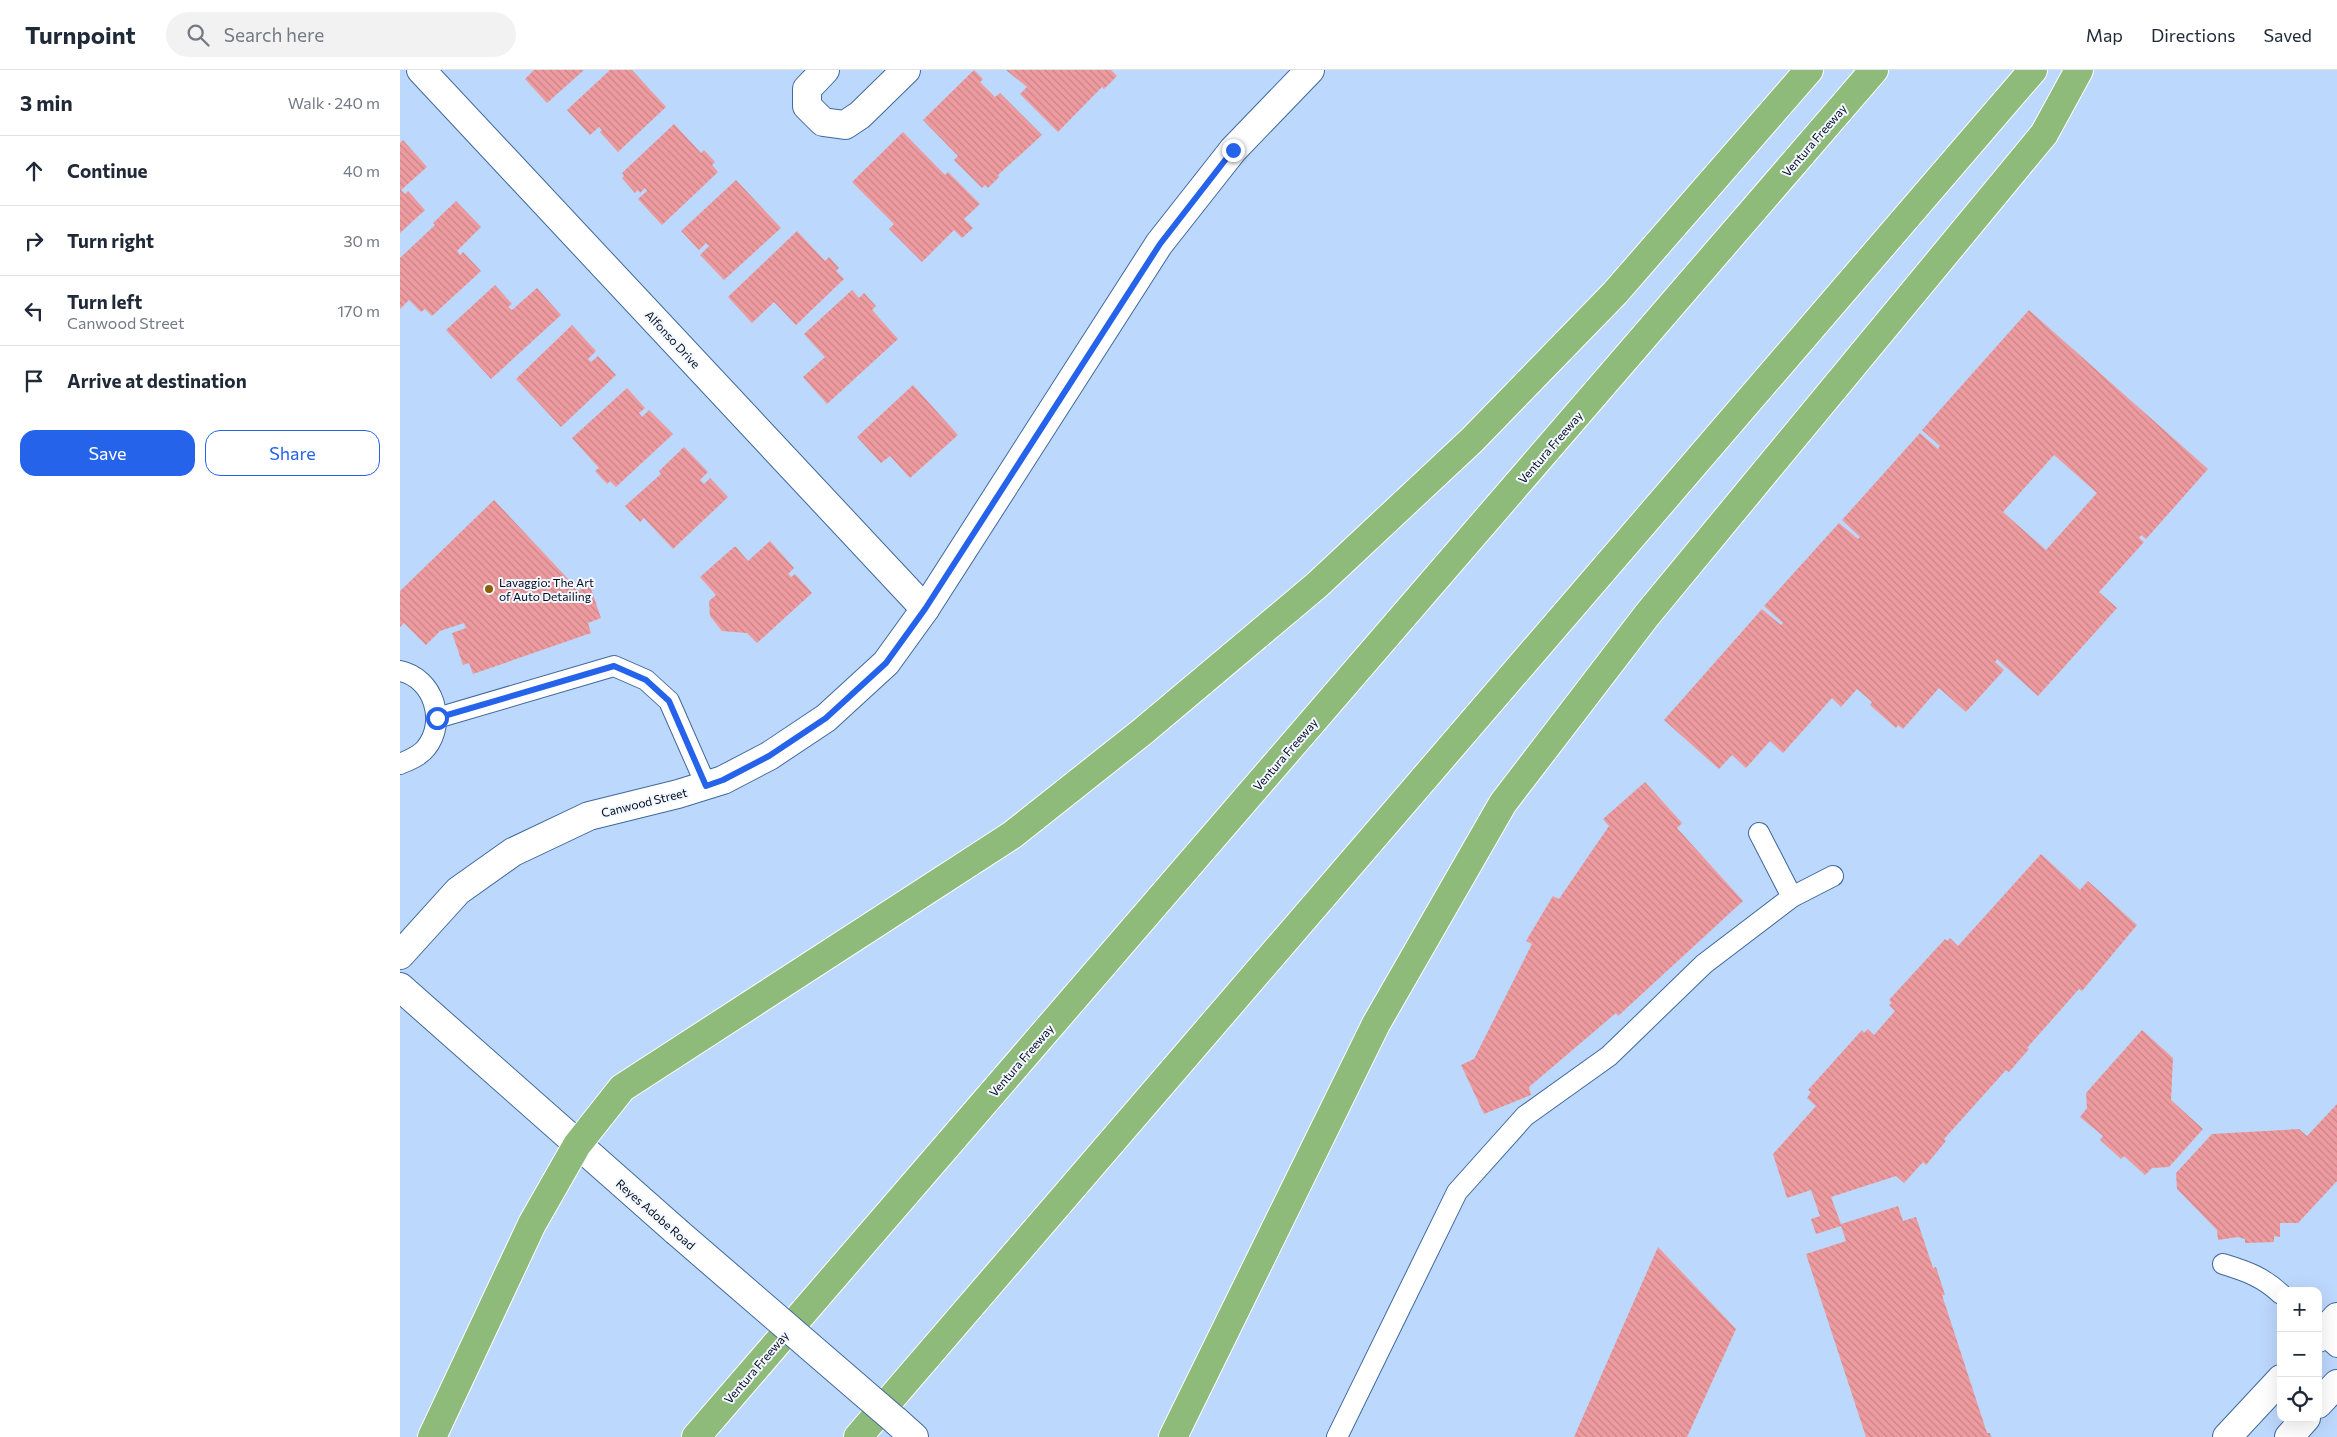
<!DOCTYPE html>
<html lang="en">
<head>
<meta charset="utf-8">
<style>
  :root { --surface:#fff; --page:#f2f2f3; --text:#1f2937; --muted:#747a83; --line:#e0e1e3; --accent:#2563eb }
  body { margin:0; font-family:Commissioner,sans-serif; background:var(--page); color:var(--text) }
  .controls { position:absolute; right:15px; bottom:15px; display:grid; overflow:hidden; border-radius:10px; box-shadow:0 5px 20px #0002 }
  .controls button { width:45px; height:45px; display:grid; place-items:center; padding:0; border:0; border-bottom:1px solid var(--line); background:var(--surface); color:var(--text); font:25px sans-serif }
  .stop { position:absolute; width:15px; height:15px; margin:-11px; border:4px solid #2563eb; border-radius:50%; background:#fff }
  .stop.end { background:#2563eb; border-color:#fff; box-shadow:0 1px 5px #0008 }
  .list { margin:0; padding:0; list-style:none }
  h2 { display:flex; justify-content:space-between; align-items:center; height:65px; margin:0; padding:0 20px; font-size:21px }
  h2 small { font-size:16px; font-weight:400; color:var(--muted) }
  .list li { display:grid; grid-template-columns:32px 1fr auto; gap:15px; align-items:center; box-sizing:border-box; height:70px; padding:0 20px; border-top:1px solid var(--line) }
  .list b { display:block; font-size:19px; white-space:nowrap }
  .list p { margin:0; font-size:16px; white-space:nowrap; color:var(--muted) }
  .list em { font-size:16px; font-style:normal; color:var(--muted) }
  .actions { display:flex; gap:10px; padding:15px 20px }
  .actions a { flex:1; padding:11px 0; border:1px solid var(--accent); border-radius:15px; text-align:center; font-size:18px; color:var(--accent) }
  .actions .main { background:var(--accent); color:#fff }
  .icon { flex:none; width:28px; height:28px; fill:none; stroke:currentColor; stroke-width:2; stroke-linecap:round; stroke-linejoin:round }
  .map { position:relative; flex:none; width:1937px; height:1367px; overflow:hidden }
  header { display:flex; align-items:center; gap:30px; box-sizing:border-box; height:70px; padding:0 25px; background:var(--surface); border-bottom:1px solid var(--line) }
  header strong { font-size:24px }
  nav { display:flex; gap:28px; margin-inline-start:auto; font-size:18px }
  .search { width:350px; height:45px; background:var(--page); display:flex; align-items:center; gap:12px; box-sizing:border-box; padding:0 18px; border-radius:28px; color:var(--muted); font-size:19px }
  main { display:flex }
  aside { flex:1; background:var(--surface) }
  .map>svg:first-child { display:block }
  .building { fill:url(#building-back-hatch); fill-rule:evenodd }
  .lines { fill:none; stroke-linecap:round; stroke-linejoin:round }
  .lane-casing { stroke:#3f689e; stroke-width:22 }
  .street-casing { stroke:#3f689e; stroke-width:30 }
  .secondary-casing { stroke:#3f689e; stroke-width:30 }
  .highway-casing { stroke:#fff; stroke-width:30 }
  .lane { stroke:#fff; stroke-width:20 }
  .street { stroke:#fff; stroke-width:28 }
  .secondary { stroke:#fff; stroke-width:28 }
  .highway { stroke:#8eba7a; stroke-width:28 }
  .secondary-bridge-casing { stroke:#3f689e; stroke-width:30; stroke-linecap:butt }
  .secondary-bridge { stroke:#fff; stroke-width:28 }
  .route { stroke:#2563eb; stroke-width:6 }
  .poi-dot { fill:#8b5e02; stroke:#f3f7fe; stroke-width:2 }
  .labels { text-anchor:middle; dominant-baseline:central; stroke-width:4; stroke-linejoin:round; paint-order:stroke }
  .street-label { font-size:12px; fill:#010b20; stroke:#f3f7fe }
  .poi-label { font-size:12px; fill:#010b20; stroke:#f3f7fe; text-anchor:start }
</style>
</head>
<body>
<header>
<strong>Turnpoint</strong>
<div class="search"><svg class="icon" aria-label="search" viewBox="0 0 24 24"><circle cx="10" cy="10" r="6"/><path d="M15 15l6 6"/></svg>Search here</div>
<nav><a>Map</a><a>Directions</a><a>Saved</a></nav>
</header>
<main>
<aside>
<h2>3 min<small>Walk · 240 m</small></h2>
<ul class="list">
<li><svg class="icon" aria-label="ahead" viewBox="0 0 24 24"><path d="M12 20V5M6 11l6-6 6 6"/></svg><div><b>Continue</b></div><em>40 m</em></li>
<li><svg class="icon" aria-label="right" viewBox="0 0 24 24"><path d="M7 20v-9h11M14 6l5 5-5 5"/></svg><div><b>Turn right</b></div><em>30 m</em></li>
<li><svg class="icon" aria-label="left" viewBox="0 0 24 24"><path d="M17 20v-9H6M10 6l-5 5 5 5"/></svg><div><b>Turn left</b><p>Canwood Street</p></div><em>170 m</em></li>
<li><svg class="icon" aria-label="arrive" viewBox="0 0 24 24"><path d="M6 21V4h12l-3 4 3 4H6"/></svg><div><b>Arrive at destination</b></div></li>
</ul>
<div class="actions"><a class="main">Save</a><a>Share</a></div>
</aside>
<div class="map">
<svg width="1937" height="1367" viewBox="0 0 1937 1367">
  <defs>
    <pattern id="building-back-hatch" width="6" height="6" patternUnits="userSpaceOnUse" patternTransform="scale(1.25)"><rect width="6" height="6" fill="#ed9b9f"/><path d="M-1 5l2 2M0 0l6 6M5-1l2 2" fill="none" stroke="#c98489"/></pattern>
  </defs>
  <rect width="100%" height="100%" fill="#bdd8fd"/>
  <g class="building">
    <polygon points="134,0 184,0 147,33 125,9"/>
    <polygon points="210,0 232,0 266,37 218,82 200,62 202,60 199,57 190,65 167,40"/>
    <polygon points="574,0 583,9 580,12 595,27 600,23 642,65 598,105 599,107 588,118 585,115 582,118 554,90 558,86 523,50"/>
    <polygon points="606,0 711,0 717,6 704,19 702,17 658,62 620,24 627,17"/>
    <polygon points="274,54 301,83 304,80 315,92 312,95 318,102 262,155 238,129 247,121 245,118 240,123 238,120 235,123 222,108 224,106 222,103"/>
    <polygon points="503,62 545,105 548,102 580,134 564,149 573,158 562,168 554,160 522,192 489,159 494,154 452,112"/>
    <polygon points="3,70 27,97 1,120 5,124 8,121 25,140 0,163 0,73"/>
    <polygon points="336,110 381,158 324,210 300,185 309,176 306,173 299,180 281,161"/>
    <polygon points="56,131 81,157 57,181 60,185 63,182 81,201 32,246 25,239 21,242 9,230 0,239 0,188 35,155 33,153"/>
    <polygon points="397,161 425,191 429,187 439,198 436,201 444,209 396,255 374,232 352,253 328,227"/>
    <polygon points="95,215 112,234 108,237 112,240 137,218 161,245 91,309 46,260"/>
    <polygon points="452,220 459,228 464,223 476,236 472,240 498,269 427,334 403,307 425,287 404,264"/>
    <path d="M1629,240L1808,399L1746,469L1741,465L1739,468L1744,472L1699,522L1717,538L1638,626L1597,589L1595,592L1604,600L1566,642L1539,618L1503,659L1498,655L1496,658L1470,635L1472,632L1457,619L1441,637L1432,628L1383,683L1370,671L1346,698L1332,685L1319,699L1264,650L1362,539L1381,555L1383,553L1364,536L1439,453L1458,469L1460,467L1442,450L1520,363L1538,379L1540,376L1522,360ZM1654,385L1697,423L1646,480L1603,442Z"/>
    <polygon points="172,255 196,281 188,289 191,292 198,286 216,305 161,357 116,309"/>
    <polygon points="513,315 558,365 510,408 490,386 481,393 457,367"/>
    <polygon points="227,318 245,338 239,343 242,347 249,340 273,364 216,417 210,411 207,414 195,401 199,398 172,368"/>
    <polygon points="284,377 308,402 300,410 304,414 310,408 328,427 273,479 244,448 240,452 225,436 261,404 259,401"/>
    <polygon points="94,430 170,511 173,510 177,521 190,516 201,548 188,553 191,563 73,604 69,593 63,595 52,563 66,558 64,553 40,561 26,575 4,553 0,557 0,521"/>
    <polygon points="370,471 394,498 388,504 391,507 395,504 412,523 357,573 347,563 322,561 310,546 309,531 316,525 300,507 334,477 336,477 348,491"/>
    <polygon points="1245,712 1282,753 1277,758 1343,831 1218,946 1216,943 1129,1017 1131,1025 1084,1044 1061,995 1074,989 1132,874 1126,871 1153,826 1159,829 1209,756 1203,749"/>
    <polygon points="1641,784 1680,820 1688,811 1737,855 1682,921 1679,919 1627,978 1629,979 1609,1002 1606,1000 1544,1069 1546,1071 1526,1095 1523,1092 1504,1113 1496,1106 1431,1127 1441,1154 1498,1136 1503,1151 1516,1147 1533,1198 1536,1197 1545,1225 1542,1225 1587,1363 1590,1363 1591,1367 1466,1367 1406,1184 1446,1171 1441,1156 1416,1164 1411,1149 1420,1146 1411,1120 1387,1128 1373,1084 1416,1036 1407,1028 1411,1022 1408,1020 1462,960 1464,963 1468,959 1474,965 1495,941 1489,935 1492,933 1489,930 1545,869 1547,871 1550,868 1558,876"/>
    <polygon points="1742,960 1773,988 1771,1030 1803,1059 1769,1097 1752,1098 1745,1105 1724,1086 1721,1089 1700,1070 1703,1066 1680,1047 1687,1038 1686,1023"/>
    <polygon points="1937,1034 1937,1111 1898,1153 1880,1153 1880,1167 1874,1166 1874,1172 1845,1173 1845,1169 1838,1167 1818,1170 1817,1160 1777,1119 1776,1103 1812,1064 1899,1059 1907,1066"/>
    <polygon points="1258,1177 1336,1259 1287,1367 1174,1367"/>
  </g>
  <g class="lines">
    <g class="lane-casing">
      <g id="lane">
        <path d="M0,601C34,608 47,652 26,678C20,686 9,690 0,694"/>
        <polyline points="37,648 214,596 246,610 269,631 306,715"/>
        <polyline points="1359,763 1392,827"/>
        <path d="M1823,1194C1846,1201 1863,1207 1881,1224"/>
        <polyline points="1918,1260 1937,1277"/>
        <polyline points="937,1367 1057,1122 1125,1046 1209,986 1304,894 1392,827 1433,806"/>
      </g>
    </g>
    <g class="street-casing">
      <g id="street">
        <polyline points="21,0 525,539"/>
        <polyline points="425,0 407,19 407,36 423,52 445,55 460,45 506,0"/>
      </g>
    </g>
    <g class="secondary-casing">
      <g id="secondary">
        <polyline points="0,885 58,821 113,782 189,746 278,724 323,710 369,686 426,648 486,593 525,539 759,174 833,80 910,0"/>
        <polyline points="0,917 276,1161"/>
        <polyline points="1918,1268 1937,1247"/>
        <polyline points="1918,1334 1937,1314"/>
        <polyline points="495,1350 514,1367"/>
        <polyline points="1827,1367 1881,1309"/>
        <polyline points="1889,1367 1906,1348"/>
      </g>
    </g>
    <g class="highway-casing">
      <g id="highway">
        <polyline points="32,1367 132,1154 177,1075 222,1018 612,765 742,662 917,515 1072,370 1215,223 1409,0"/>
        <polyline points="296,1367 1474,0"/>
        <polyline points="458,1367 1633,0"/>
        <polyline points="773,1367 976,954 1103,733 1247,545 1644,64 1679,0"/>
      </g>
    </g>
    <use href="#lane" class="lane"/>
    <use href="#street" class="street"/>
    <use href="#secondary" class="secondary"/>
    <use href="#highway" class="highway"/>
    <g class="secondary-bridge-casing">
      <polyline id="secondary-bridge" points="276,1161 495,1350"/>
    </g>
    <use href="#secondary-bridge" class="secondary-bridge"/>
  </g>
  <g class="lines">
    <polyline class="route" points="37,648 214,596 246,610 269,631 306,716 323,710 369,686 426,648 486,593 525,539 760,174 833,80"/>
  </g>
  <circle class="poi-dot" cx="89" cy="519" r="5"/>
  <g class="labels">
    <g class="street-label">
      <text transform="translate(1414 70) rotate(-49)">Ventura Freeway</text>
      <text transform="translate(273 269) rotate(47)">Alfonso Drive</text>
      <text transform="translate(1150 377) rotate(-49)">Ventura Freeway</text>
      <text transform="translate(885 684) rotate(-49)">Ventura Freeway</text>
      <text transform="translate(244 732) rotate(-14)">Canwood Street</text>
      <text transform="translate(621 990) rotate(-49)">Ventura Freeway</text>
      <text transform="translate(256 1144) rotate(41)">Reyes Adobe Road</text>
      <text transform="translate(356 1297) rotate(-49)">Ventura Freeway</text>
    </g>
    <g class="poi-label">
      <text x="99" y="512">Lavaggio: The Art<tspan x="99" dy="14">of Auto Detailing</tspan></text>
    </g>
  </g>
</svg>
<div class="controls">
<button>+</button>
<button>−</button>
<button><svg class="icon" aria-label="locate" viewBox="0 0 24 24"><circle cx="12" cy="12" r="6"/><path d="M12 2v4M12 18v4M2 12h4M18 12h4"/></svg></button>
</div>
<div class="stop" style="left:37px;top:648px"></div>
<div class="stop end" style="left:833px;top:80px"></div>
</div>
</main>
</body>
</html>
